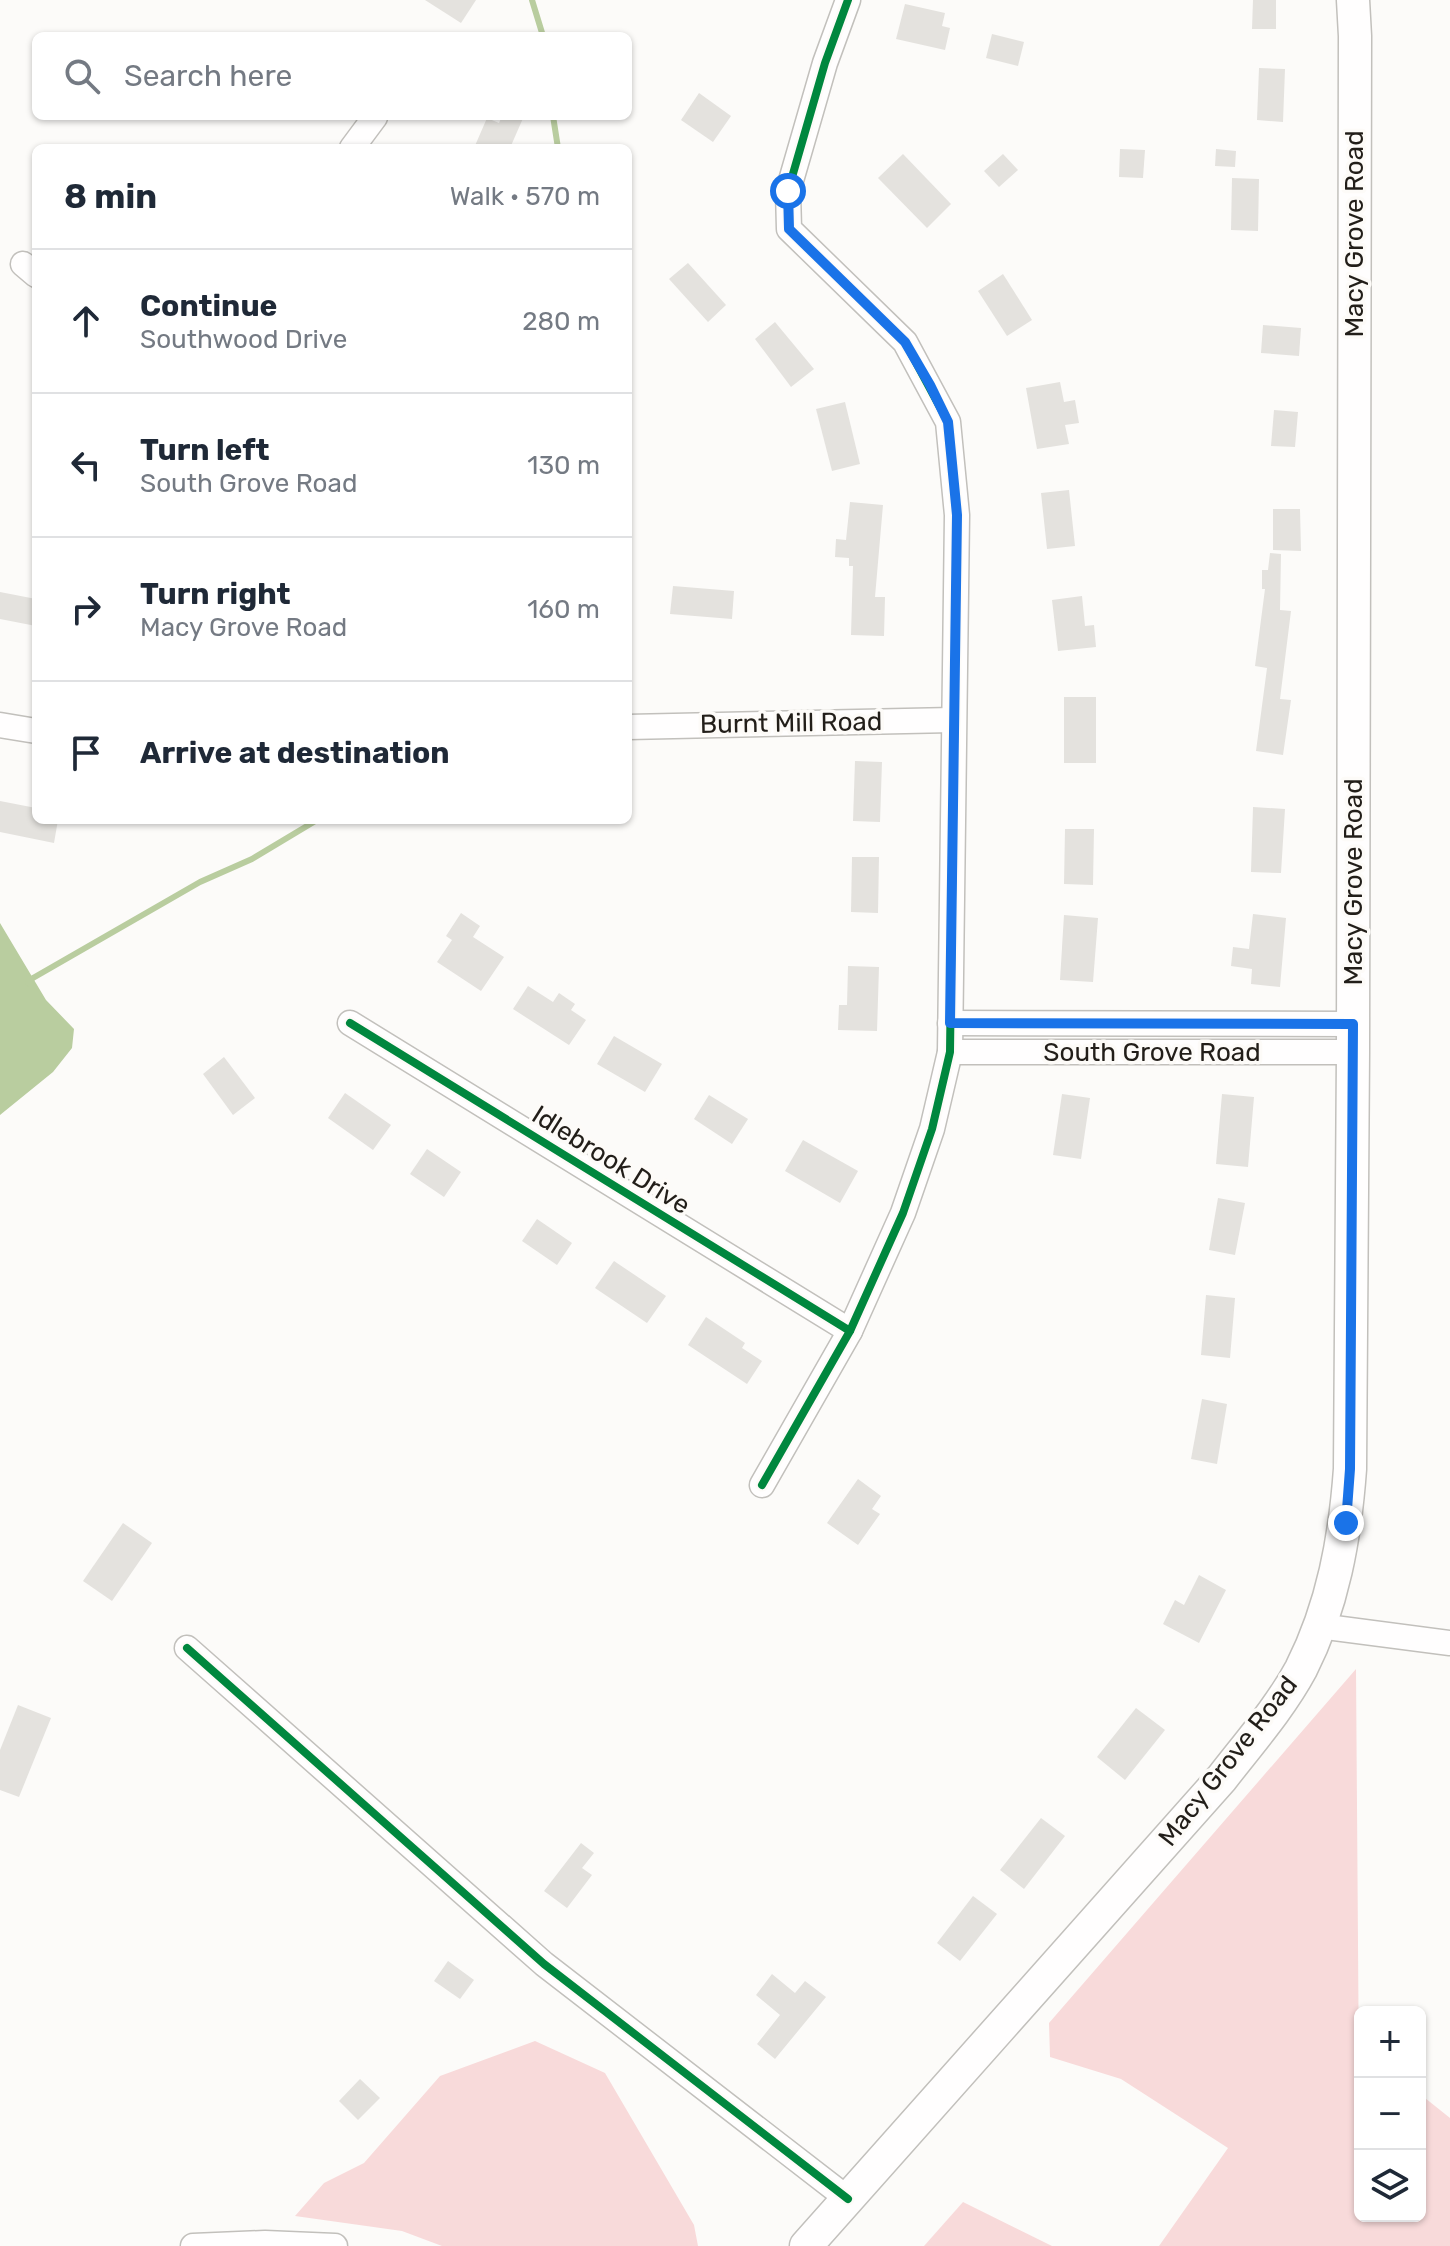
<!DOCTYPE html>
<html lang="en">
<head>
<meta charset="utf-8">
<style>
  :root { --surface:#fff; --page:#f6f6f7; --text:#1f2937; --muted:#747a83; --line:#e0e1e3 }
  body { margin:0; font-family:Rubik,sans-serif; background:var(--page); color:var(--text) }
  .controls { position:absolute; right:24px; bottom:24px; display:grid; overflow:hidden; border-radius:12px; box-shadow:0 2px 6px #0004 }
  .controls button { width:72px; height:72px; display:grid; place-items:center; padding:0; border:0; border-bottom:2px solid var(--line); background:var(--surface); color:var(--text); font:40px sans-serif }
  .stop { position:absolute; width:24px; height:24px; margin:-18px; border:6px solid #1a73e8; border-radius:50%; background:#fff }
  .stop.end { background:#1a73e8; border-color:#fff; box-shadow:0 2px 8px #0008 }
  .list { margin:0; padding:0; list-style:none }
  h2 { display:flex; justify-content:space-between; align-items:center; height:104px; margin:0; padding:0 32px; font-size:34px }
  h2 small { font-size:26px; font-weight:400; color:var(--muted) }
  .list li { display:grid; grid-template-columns:52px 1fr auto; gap:24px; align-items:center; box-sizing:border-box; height:144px; padding:0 32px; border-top:2px solid var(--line) }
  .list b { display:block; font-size:30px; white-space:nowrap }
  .list p { margin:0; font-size:26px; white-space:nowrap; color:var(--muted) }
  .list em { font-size:26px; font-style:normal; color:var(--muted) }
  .icon { flex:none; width:44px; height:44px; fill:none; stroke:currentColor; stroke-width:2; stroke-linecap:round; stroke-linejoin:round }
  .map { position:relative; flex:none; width:1450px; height:2246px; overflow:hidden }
  .search { position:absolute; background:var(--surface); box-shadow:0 2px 6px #0004; left:32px; top:32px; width:600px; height:88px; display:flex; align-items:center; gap:20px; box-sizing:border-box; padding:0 28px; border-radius:12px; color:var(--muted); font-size:30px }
  .panel { position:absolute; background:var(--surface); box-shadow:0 2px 6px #0004; left:32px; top:144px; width:600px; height:680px; border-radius:12px }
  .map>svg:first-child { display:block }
  .green { fill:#f8dada }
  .water { fill:#b9cd9f }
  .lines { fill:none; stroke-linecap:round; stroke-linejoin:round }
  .stream { stroke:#b9cd9f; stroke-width:6 }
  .building { fill:#e4e2de }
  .minor-casing { stroke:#c2c0bc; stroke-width:27 }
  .major-casing { stroke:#c2c0bc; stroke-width:35 }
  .minor { stroke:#fffefe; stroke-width:24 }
  .major { stroke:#fffefe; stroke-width:32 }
  .cycleway-casing { stroke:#fdfbf8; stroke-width:13 }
  .cycleway { stroke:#00873e; stroke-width:8 }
  .route { stroke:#1a73e8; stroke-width:10 }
  .labels { text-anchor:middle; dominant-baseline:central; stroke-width:7; stroke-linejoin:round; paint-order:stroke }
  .street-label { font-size:26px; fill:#221e19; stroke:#fdfbf8 }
</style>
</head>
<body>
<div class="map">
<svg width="1450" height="2246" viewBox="0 0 1450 2246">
  <rect width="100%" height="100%" fill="#fcfbf9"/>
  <g class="green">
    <polygon points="1356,1669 1360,2216 1420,2216 1420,2094 1450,2118 1450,2246 1159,2246 1228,2148 1121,2079 1050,2057 1049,2023"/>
    <polygon points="535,2041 605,2073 694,2225 698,2246 442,2246 402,2231 295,2216 324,2183 364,2163 440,2076"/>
    <polygon points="963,2202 1052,2246 924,2246"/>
  </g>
  <polygon class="water" points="0,923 46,1000 74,1029 72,1048 53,1072 0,1115"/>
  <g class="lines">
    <g class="stream">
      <polyline points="532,0 543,36"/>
      <polyline points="553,116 558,148"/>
      <polyline points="28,983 33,978 200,882 252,859 317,820"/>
    </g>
  </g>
  <g class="building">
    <polygon points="425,0 476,0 461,23"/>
    <polygon points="1253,0 1276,0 1276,29 1252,29"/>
    <polygon points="905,4 945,13 942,26 950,28 945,50 896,39"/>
    <polygon points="992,34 1024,42 1018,66 986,58"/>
    <polygon points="1259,68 1285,69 1283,122 1257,120"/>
    <polygon points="699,93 731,116 713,142 681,120"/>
    <polygon points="502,116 524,116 510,148 474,148 487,118 499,123"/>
    <polygon points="1120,149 1145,150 1143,178 1119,177"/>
    <polygon points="1216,149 1236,151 1235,167 1215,166"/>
    <polygon points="903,154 951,204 927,228 878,178"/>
    <polygon points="1003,154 1018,170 999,187 984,171"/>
    <polygon points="1232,178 1259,179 1258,231 1231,230"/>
    <polygon points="688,263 726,305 708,322 669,279"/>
    <polygon points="1003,274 1032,320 1007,336 978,291"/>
    <polygon points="775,322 814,369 791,387 755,339"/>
    <polygon points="1263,325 1301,328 1299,356 1261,353"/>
    <polygon points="1060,382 1064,402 1075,400 1079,423 1065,425 1069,444 1037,449 1026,388"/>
    <polygon points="845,402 860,464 832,471 816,409"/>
    <polygon points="1274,410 1298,412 1295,447 1271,446"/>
    <polygon points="1069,490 1075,546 1047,549 1041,493"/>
    <polygon points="850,502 883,505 875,597 885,597 884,636 851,635 853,566 849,566 849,558 835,557 836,539 846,540"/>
    <polygon points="1273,509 1300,509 1301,551 1273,550"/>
    <polygon points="1270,553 1281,554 1280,610 1291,611 1280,699 1291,700 1283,755 1256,751 1267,668 1255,666 1265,589 1262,589 1262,570 1268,570"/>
    <polygon points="673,586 734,591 732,619 670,614"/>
    <polygon points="0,592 36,599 36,626 0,619"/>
    <polygon points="1082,596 1085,626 1094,625 1096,647 1058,651 1052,600"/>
    <rect x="1064" y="697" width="32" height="66"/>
    <polygon points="855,761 882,762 880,822 853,821"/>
    <polygon points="0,801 36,808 36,820 58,820 54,843 0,832"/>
    <polygon points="1253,807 1285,809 1281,873 1251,872"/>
    <polygon points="1065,829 1094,829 1093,885 1064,884"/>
    <polygon points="852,857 879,857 878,913 851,912"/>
    <polygon points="461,913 480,926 473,937 504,957 481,991 437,962 452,940 446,936"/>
    <polygon points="1253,914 1286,918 1280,987 1251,984 1252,969 1231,966 1233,947 1249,949"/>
    <polygon points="1064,915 1098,918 1093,982 1060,980"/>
    <polygon points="848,966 879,967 877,1031 838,1030 839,1005 847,1005"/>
    <polygon points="528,986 553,1002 559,993 575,1004 571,1010 586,1020 569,1045 513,1009"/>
    <polygon points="614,1036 662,1064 645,1092 597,1064"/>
    <polygon points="224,1057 255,1098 233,1115 203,1074"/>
    <polygon points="345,1093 391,1125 373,1150 328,1118"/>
    <polygon points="1062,1094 1090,1098 1081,1159 1053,1155"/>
    <polygon points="1222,1094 1254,1097 1248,1167 1216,1164"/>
    <polygon points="709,1095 748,1119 732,1144 694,1119"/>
    <polygon points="803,1140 858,1171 840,1203 785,1171"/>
    <polygon points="427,1149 461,1172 444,1197 410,1174"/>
    <polygon points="1218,1198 1245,1203 1235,1255 1209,1250"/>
    <polygon points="537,1219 572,1243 557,1265 522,1241"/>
    <polygon points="614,1261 666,1296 647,1323 595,1288"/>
    <polygon points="1206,1295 1235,1298 1230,1358 1201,1355"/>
    <polygon points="706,1317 745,1343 742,1348 762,1361 747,1384 688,1345"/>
    <polygon points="1202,1399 1227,1404 1217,1464 1191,1459"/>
    <polygon points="858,1479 881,1496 872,1509 880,1514 858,1545 827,1523"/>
    <polygon points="123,1523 152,1543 112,1601 83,1581"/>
    <polygon points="1199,1575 1226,1590 1199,1643 1163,1624 1175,1600 1184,1605"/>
    <polygon points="18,1705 51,1718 19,1797 0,1790 0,1750"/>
    <polygon points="1136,1708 1165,1730 1125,1780 1097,1757"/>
    <polygon points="1041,1818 1065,1836 1024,1889 1000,1870"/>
    <polygon points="581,1843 594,1853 582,1868 592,1875 567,1908 544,1891"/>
    <polygon points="973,1896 997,1914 960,1961 937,1943"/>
    <polygon points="448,1961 474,1980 460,1999 434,1981"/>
    <polygon points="772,1974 795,1993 805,1981 826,1997 775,2059 757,2044 780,2015 756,1995"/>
    <polygon points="360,2079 380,2098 358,2120 339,2101"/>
  </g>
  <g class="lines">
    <g class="minor-casing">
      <g id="minor">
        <polyline points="352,148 375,117"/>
        <polyline points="23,264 36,275"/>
        <polyline points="0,725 36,731"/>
        <polyline points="628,727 953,720"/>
        <polyline points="350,1023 850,1331"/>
        <polyline points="950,1023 1353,1024"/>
        <polyline points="950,1052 1353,1052"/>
        <polyline points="762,1485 850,1331 903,1213 932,1129 950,1052 957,515 948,422 905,342 789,229 788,191 825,63 848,0"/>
        <polyline points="1319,1626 1450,1643"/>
        <polyline points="187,1648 544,1964 848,2199"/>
        <polyline points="193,2246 265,2243 335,2246"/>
      </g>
    </g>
    <g class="major-casing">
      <path id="major" d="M806,2246L1222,1778C1249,1743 1280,1708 1301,1669C1333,1606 1345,1538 1350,1469L1353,1052L1355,36L1353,0"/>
    </g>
    <use href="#minor" class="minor"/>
    <use href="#major" class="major"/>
    <g class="cycleway-casing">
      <g id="cycleway">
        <polyline points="350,1023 850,1331"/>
        <polyline points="762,1485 850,1331 903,1213 932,1129 950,1052 957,515 948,422 905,342 789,229 788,191 825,63 848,0"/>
        <polyline points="187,1648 544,1964 848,2199"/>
      </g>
    </g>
    <use href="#cycleway" class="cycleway"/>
  </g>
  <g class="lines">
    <polyline class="route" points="788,191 789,229 905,342 930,385 948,422 957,515 950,1023 1353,1024 1350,1469 1346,1523"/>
  </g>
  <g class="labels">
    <g class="street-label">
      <text transform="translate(1354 234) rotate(-90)">Macy Grove Road</text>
      <text transform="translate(791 723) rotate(-1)">Burnt Mill Road</text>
      <text transform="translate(1353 882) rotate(-90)">Macy Grove Road</text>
      <text x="1152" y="1052">South Grove Road</text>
      <text transform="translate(611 1160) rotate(32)">Idlebrook Drive</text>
      <text transform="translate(1228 1761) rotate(-52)">Macy Grove Road</text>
    </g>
  </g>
</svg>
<div class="controls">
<button>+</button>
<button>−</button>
<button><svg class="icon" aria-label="layers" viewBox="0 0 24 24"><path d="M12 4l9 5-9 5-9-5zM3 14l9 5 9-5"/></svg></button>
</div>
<div class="stop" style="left:788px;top:191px"></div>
<div class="stop end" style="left:1346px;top:1523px"></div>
<div class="search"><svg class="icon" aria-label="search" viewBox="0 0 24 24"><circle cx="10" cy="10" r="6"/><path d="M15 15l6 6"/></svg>Search here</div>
<section class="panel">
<h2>8 min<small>Walk · 570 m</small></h2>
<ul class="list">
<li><svg class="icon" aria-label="ahead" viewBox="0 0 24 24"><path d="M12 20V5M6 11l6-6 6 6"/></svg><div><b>Continue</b><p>Southwood Drive</p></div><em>280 m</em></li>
<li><svg class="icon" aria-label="left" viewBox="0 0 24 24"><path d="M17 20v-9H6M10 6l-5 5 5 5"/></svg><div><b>Turn left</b><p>South Grove Road</p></div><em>130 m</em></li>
<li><svg class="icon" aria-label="right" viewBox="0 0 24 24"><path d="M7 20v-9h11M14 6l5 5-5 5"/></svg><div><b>Turn right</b><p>Macy Grove Road</p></div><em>160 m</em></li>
<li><svg class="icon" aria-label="arrive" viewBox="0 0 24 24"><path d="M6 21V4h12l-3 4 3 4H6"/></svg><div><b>Arrive at destination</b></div></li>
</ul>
</section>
</div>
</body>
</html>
